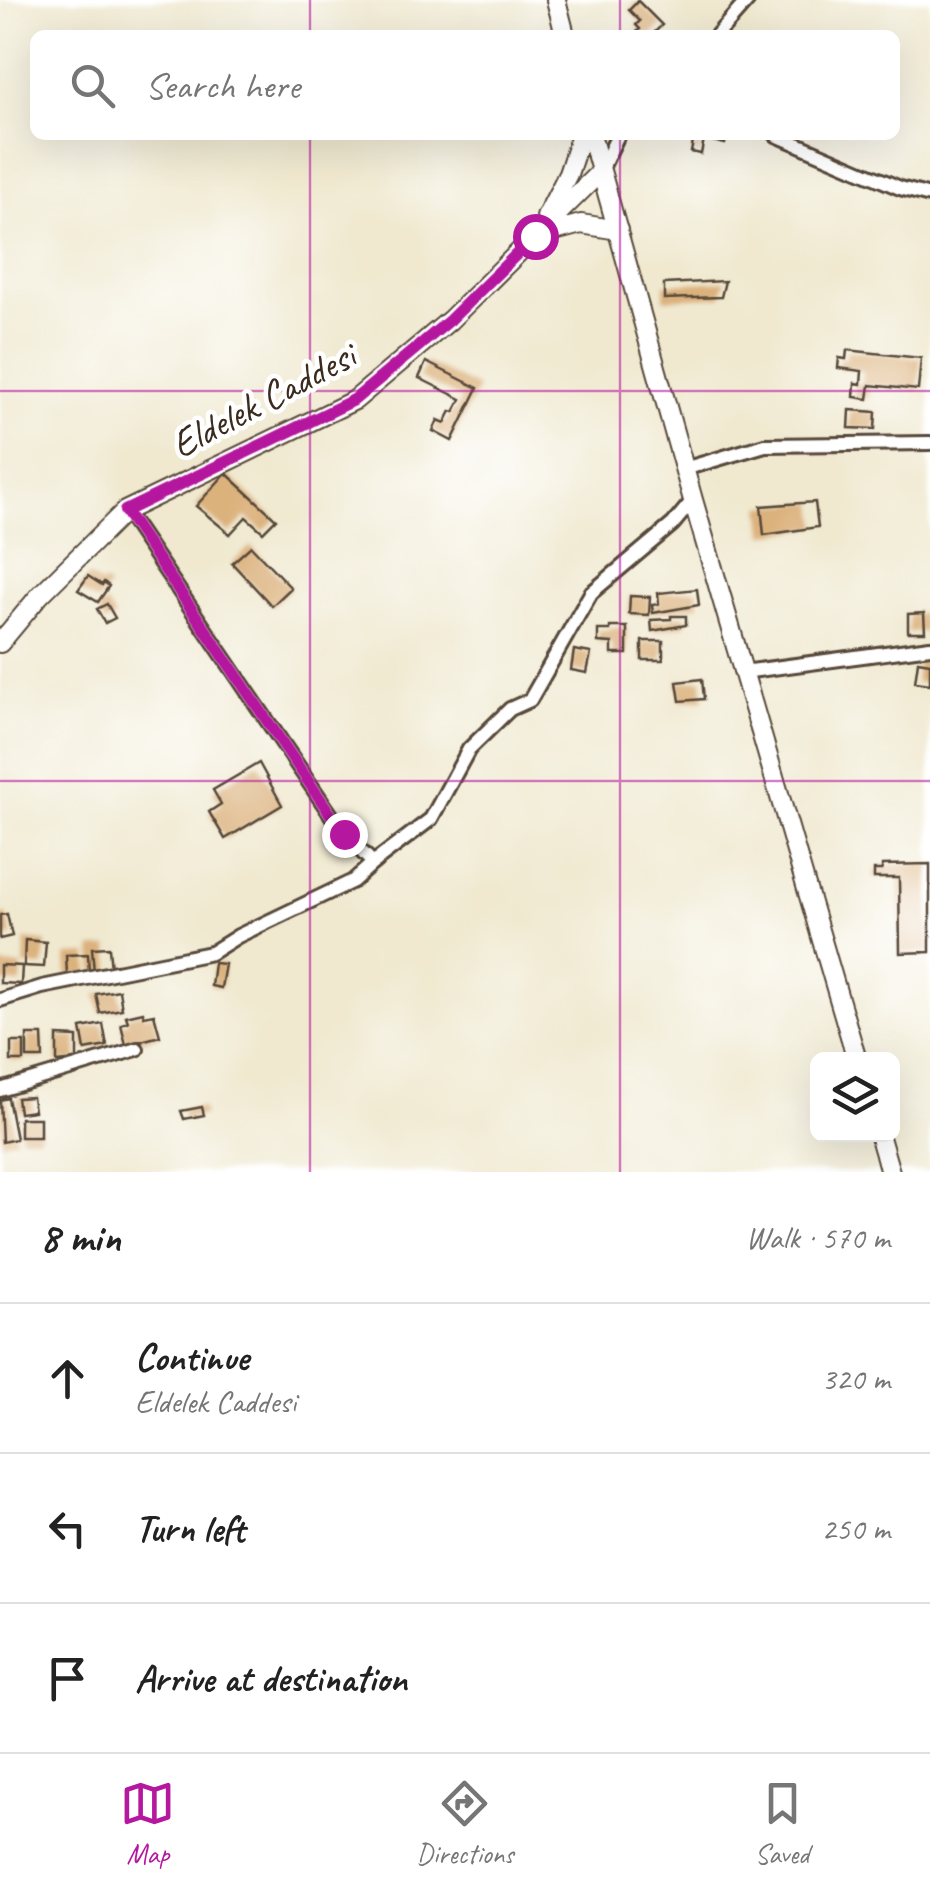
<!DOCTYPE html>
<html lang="en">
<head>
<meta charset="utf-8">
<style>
  :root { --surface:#fff; --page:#f2f2f2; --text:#222; --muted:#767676; --line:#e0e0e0; --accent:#b5179e }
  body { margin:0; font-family:Caveat,sans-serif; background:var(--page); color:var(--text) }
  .controls { position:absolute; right:30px; bottom:30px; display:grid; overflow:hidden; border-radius:15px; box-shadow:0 10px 40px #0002 }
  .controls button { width:90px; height:90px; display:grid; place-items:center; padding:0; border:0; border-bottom:2px solid var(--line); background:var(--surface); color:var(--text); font:50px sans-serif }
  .stop { position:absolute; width:30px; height:30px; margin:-22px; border:8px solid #b5179e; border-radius:50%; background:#fff }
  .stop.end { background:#b5179e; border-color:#fff; box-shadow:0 2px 10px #0008 }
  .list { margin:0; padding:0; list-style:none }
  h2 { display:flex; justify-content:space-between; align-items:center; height:130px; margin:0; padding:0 40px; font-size:42px }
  h2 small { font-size:32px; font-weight:400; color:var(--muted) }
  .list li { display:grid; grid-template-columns:65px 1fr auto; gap:30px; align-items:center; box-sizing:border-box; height:150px; padding:0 40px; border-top:2px solid var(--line) }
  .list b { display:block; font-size:38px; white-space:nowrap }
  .list p { margin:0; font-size:32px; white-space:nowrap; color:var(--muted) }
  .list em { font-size:32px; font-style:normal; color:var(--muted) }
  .icon { flex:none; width:55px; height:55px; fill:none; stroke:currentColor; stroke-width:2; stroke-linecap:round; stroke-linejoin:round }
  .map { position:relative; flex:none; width:930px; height:1172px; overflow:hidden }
  .search { position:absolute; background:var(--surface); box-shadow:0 10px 40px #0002; left:30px; right:30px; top:30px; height:110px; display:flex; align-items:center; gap:25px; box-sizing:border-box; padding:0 35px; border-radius:15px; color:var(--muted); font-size:38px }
  .sheet { height:580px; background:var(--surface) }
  nav { display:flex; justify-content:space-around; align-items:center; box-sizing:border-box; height:140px; border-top:2px solid var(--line); background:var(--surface); font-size:28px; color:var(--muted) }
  nav a { display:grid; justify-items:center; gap:5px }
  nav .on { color:var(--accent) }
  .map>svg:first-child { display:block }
  .building { fill:#dbb17c }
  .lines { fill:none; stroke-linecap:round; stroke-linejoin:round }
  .street-casing { stroke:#564739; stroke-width:18 }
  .secondary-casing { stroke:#564739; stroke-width:22 }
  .street { stroke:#fff; stroke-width:12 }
  .secondary { stroke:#fff; stroke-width:18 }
  .route { stroke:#b5179e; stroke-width:12 }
  .grid { fill:none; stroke:#b5179e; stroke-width:2.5; stroke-opacity:0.55 }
  .labels { text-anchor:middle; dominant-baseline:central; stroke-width:9; stroke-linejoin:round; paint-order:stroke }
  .street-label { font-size:40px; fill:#3b2a1e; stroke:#fff }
</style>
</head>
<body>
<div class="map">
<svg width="930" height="1172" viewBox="0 0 930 1172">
  <rect width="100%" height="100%" fill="#fff"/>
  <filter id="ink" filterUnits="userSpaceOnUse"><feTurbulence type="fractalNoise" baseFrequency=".01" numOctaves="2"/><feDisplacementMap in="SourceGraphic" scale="20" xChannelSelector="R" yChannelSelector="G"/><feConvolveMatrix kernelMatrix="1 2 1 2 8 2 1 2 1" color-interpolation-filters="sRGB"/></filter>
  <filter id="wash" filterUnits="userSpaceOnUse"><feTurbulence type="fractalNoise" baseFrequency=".0048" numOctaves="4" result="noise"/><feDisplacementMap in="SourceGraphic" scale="40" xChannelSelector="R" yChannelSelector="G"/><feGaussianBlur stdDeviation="2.25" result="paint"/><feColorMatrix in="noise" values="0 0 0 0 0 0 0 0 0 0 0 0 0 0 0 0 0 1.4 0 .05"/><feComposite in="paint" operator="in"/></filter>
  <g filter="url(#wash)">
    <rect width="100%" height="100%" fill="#f0e9d0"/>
    <g id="blocks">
      <g class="building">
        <polygon points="638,1 662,25 652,35 634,35 640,29 636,25 640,21 629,10"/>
        <polygon points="685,135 727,135 725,144 704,139 701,154 691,152 693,142 684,140"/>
        <polygon points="725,281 721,297 664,299 664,284"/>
        <polygon points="847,350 921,358 918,390 870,385 868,399 854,397 855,383 861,384 862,371 838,368 839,358 846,359"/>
        <polygon points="426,362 478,388 452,441 433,431 438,420 445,423 451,411 454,412 461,399 419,378"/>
        <polygon points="850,410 876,412 875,429 849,428"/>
        <polygon points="226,473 276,519 263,532 246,517 230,534 196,506"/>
        <polygon points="815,502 818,527 764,535 761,506"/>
        <polygon points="251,546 291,588 272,606 232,563"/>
        <polygon points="88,576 102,585 104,582 109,586 98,602 78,590"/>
        <polygon points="697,589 699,605 653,613 652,605 659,604 658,593"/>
        <polygon points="630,596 650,597 649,615 629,614"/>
        <polygon points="107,604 115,618 105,623 97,609"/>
        <polygon points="924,613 925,632 908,632 908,614"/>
        <polygon points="671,616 686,616 686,625 652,631 651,620 671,619"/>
        <polygon points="610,627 627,627 627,654 612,654 612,643 598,642 598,630 610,630"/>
        <rect x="642" y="641" width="21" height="19"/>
        <polygon points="574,650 591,653 587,673 571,670"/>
        <polygon points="918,661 930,663 930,684 915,682"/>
        <polygon points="702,679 704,699 680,701 677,682"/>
        <polygon points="259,763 282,805 225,839 209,812 221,804 213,790"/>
        <polygon points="930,864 930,952 900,953 899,878 874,878 874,870 882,870 882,865"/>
        <polygon points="7,914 12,936 0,939 0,915"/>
        <polygon points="25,940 46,942 44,967 24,966"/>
        <polygon points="109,947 111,971 94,972 92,948"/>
        <polygon points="88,954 89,974 67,975 66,955"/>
        <polygon points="214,963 225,964 221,988 211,986"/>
        <polygon points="0,965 22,966 21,984 0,983"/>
        <polygon points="119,990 122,1009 100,1013 96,994"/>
        <polygon points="143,1012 144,1016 154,1014 160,1036 126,1045 121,1024 128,1022 126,1016"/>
        <polygon points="103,1024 107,1046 85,1050 81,1028"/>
        <polygon points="27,1035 42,1035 43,1058 27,1058"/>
        <polygon points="57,1036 77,1037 77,1060 57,1062"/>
        <rect x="11" y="1042" width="13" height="19"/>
        <polygon points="32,1097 34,1111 19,1113 17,1098"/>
        <polygon points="8,1098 16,1139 2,1142 0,1100"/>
        <polygon points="202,1107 204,1115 184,1119 181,1111"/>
        <rect x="20" y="1118" width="20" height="19"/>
      </g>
    </g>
  </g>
  <g filter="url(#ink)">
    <use href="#blocks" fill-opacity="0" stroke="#564739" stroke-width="2.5"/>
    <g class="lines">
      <g class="street-casing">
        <g id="street">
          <polyline points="717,35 748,0"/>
          <polyline points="776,135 900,188 930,196"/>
          <polyline points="600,172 618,135"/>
          <polyline points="684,469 765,445 930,443"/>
          <polyline points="125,511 344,834 373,863 431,819 469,749 510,709 530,700 591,593 673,524 693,500"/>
          <polyline points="743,672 930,647"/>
          <polyline points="0,1000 42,987 211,953 238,936 353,881 373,863"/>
          <polyline points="0,1090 137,1049"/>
        </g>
      </g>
      <g class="secondary-casing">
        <g id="secondary">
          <polyline points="556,0 565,35"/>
          <polyline points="591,135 693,500 857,1060"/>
          <polyline points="546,217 568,174 581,135"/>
          <polyline points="540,235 581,224 618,230"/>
          <polyline points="0,643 40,595 125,511 355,400 450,320 600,172"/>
          <polyline points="879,1134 890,1172"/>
        </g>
      </g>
      <use href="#street" class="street"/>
      <use href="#secondary" class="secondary"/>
    </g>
  </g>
  <g class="lines" filter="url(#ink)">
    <polyline class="route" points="344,834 125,511 354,400 450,320 535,236"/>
  </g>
  <path class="grid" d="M310,0V35M620,0V35M310,135V1172M620,135V1172M0,391H930M0,781H930"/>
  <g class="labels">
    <g class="street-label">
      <text transform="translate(263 400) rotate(-28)">Eldelek Caddesi</text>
    </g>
  </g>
</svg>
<div class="controls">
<button><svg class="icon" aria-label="layers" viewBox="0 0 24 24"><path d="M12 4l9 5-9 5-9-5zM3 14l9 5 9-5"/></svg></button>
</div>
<div class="stop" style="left:535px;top:236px"></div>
<div class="stop end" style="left:344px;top:834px"></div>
<div class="search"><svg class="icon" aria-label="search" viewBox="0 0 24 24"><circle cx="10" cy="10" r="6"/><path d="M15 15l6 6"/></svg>Search here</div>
</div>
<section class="sheet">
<h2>8 min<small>Walk · 570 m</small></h2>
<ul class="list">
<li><svg class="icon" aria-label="ahead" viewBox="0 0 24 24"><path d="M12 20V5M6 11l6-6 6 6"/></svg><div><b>Continue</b><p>Eldelek Caddesi</p></div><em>320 m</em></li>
<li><svg class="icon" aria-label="left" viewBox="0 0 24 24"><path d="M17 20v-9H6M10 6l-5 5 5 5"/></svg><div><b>Turn left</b></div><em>250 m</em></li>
<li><svg class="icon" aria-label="arrive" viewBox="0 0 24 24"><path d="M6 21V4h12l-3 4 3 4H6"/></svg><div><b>Arrive at destination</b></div></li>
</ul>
</section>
<nav>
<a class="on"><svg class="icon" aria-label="map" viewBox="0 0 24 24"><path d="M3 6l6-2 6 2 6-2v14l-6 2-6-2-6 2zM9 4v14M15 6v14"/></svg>Map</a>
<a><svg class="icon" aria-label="directions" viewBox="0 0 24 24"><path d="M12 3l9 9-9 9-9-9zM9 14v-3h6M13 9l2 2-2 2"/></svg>Directions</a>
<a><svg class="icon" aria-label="saved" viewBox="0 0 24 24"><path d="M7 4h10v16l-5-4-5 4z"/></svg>Saved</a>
</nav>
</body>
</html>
